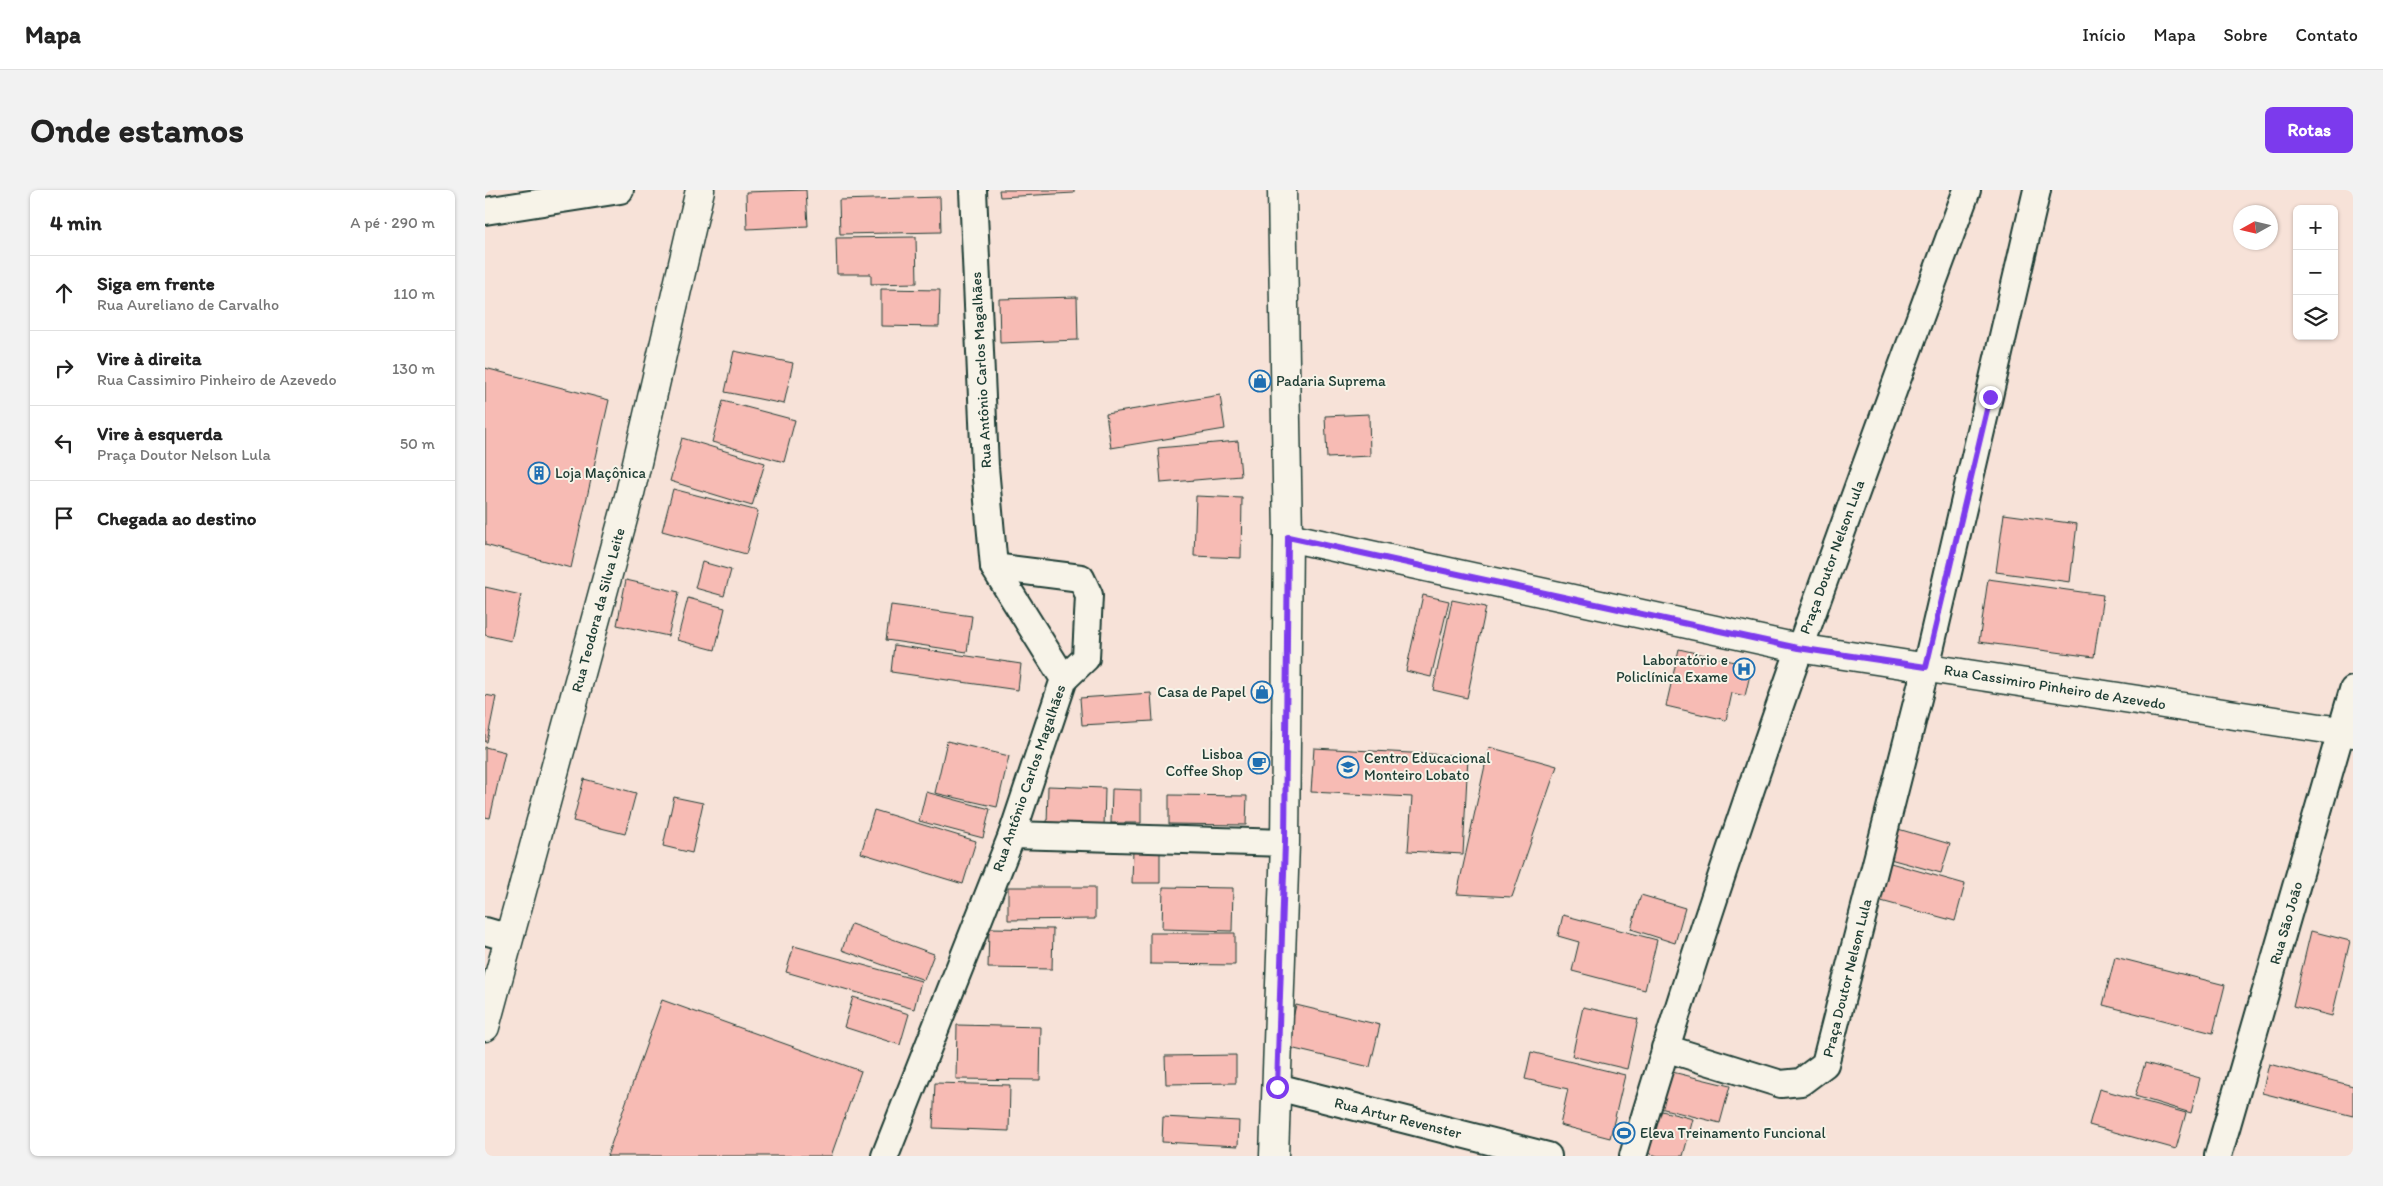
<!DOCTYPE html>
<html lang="pt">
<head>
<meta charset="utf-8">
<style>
  :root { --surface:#fff; --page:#f2f2f2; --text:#222; --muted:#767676; --line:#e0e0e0; --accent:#7c3aed }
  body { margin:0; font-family:Itim,sans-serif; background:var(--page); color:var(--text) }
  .controls { position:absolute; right:15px; top:15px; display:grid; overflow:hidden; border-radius:8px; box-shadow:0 1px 4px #0004 }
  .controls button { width:45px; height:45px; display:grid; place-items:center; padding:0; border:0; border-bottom:1px solid var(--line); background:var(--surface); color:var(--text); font:25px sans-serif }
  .compass { position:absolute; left:1748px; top:15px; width:45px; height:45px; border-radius:50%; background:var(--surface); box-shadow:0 1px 4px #0004; rotate:262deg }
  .stop { position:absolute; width:15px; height:15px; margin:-11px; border:4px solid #7c3aed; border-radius:50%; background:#fff }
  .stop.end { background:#7c3aed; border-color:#fff; box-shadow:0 1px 5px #0008 }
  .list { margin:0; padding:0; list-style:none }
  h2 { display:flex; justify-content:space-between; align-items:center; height:65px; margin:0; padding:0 20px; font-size:21px }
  h2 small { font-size:16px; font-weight:400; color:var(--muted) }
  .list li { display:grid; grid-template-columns:32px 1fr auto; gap:15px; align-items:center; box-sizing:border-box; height:75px; padding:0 20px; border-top:1px solid var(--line) }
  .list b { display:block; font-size:19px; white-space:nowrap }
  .list p { margin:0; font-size:16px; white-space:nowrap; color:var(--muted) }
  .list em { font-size:16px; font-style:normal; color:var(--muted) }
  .icon { flex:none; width:28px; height:28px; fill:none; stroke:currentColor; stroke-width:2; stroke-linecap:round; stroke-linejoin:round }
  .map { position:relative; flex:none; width:1868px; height:966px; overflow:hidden; border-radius:8px }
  header { display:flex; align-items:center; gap:30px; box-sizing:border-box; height:70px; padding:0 25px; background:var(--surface); border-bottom:1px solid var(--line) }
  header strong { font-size:24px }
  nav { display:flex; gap:28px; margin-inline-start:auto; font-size:18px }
  .intro { display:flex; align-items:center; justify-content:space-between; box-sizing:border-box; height:120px; padding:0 30px }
  h1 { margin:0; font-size:35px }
  .button { padding:12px 22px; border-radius:8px; background:var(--accent); color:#fff; font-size:18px; font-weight:700 }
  main { display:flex; gap:30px; padding:0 30px }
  aside { flex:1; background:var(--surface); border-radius:8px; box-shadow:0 1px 4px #0004 }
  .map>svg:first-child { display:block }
  .building { fill:#f7bbb4; stroke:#1f3d34 }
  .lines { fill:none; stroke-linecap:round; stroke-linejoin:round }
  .street-casing { stroke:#1f3d34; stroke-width:30 }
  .secondary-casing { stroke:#1f3d34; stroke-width:31 }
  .street { stroke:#f7f3e8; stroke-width:26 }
  .secondary { stroke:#f7f3e8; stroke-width:28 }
  .route { stroke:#7c3aed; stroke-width:6 }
  .labels { text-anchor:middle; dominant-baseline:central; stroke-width:4; stroke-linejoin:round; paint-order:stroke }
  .street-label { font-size:15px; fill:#1f3d34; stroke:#f7f3e8 }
  .poi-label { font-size:15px; fill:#1f3d34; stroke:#f7f3e8; text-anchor:start }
</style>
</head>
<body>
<header>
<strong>Mapa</strong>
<nav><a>Início</a><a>Mapa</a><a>Sobre</a><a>Contato</a></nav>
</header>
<div class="intro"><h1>Onde estamos</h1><a class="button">Rotas</a></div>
<main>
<aside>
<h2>4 min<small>A pé · 290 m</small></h2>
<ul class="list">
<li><svg class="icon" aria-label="ahead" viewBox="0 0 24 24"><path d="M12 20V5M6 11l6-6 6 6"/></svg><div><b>Siga em frente</b><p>Rua Aureliano de Carvalho</p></div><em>110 m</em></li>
<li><svg class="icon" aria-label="right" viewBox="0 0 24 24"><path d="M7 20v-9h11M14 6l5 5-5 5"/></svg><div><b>Vire à direita</b><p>Rua Cassimiro Pinheiro de Azevedo</p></div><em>130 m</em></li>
<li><svg class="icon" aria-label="left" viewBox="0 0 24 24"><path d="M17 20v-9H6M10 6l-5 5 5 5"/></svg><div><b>Vire à esquerda</b><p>Praça Doutor Nelson Lula</p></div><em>50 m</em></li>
<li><svg class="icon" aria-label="arrive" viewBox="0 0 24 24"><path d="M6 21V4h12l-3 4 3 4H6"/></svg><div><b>Chegada ao destino</b></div></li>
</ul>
</aside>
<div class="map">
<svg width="1868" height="966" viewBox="0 0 1868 966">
  <rect width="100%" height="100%" fill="#f7e2d8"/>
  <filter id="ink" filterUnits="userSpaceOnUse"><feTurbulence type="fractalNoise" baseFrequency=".02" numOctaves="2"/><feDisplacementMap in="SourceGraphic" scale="10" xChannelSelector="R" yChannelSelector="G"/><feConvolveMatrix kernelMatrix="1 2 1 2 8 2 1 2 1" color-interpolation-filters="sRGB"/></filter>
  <g filter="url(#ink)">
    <g class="building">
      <polygon points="321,0 323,36 262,39 261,2"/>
      <polygon points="514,0 589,0 589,3 515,7"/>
      <polygon points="455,7 456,42 355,44 354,10"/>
      <polygon points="431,47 432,93 386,94 386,84 352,84 351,48"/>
      <polygon points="396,99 455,100 454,137 396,136"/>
      <polygon points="592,107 593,150 515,153 514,109"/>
      <polygon points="249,161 308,173 299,214 240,202"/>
      <polygon points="0,178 124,210 86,378 0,355"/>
      <polygon points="735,205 740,239 626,258 621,224"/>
      <polygon points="238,211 310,230 299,272 227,252"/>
      <polygon points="884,224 885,266 842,268 840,226"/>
      <polygon points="197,248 280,273 267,316 185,291"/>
      <polygon points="753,251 756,286 676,293 673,258"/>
      <polygon points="188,299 273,321 261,364 177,341"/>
      <polygon points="711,306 757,308 756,368 709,366"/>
      <polygon points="1519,324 1592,334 1585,392 1511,382"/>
      <polygon points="217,372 246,380 239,406 210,398"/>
      <polygon points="1503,389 1618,405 1609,467 1494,452"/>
      <polygon points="141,390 194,402 183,446 132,435"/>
      <polygon points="0,397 36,405 26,451 0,445"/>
      <polygon points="938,405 964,411 946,487 921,481"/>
      <polygon points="203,408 240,418 230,460 192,450"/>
      <polygon points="967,410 1001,417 982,508 948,500"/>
      <polygon points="406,415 487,426 482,462 401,450"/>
      <polygon points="409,455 536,474 533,500 406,482"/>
      <polygon points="1194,459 1267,476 1260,506 1247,503 1241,530 1181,516"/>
      <polygon points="666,503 668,531 597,535 595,508"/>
      <polygon points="0,505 11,507 2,552 0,552"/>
      <polygon points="462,551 524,566 512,617 450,603"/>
      <polygon points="0,557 20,562 5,628 0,627"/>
      <polygon points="1004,557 1072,576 1027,707 972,704"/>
      <polygon points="829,558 983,566 978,664 923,661 927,607 826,602"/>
      <polygon points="99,589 151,603 140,644 88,631"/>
      <polygon points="563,596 620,598 619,638 562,636"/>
      <polygon points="627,599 656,600 656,633 626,633"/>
      <polygon points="441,602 505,619 498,648 434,631"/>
      <polygon points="684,605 762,606 761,635 684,634"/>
      <polygon points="189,607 218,613 207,663 178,656"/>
      <polygon points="389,620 491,651 478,694 376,663"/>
      <polygon points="1413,639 1465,654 1456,683 1405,669"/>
      <polygon points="648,659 675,660 675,693 647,693"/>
      <polygon points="1395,670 1480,694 1470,731 1385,708"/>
      <polygon points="523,697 610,697 610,729 523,730"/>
      <polygon points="678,697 748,698 747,741 677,739"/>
      <polygon points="1156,705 1200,718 1190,753 1146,739"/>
      <polygon points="1078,725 1172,750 1160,800 1087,781 1094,752 1073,746"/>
      <polygon points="366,734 449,764 439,790 357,760"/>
      <polygon points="504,738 568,739 567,779 503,778"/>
      <polygon points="1826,741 1865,751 1847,826 1808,816"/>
      <polygon points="665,743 750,743 750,775 665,774"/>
      <polygon points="309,756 436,791 429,819 301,782"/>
      <polygon points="1630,767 1740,795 1728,843 1618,815"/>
      <polygon points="368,807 424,824 415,855 359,837"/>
      <polygon points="177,810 376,881 346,966 122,966"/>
      <polygon points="811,815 895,835 885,877 801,857"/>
      <polygon points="1098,817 1153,829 1142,879 1087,866"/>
      <polygon points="472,835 556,837 555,890 471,889"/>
      <polygon points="1046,862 1140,885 1125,948 1075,935 1083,899 1040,889"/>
      <polygon points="751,865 751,893 681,894 680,866"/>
      <polygon points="1660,873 1715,888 1706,923 1650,906"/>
      <polygon points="1784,874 1868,896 1868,926 1777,903"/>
      <polygon points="1179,880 1245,896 1235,933 1171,917"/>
      <polygon points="450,893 525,895 524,941 448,938"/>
      <polygon points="1614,899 1701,923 1691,959 1604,935"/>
      <polygon points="1173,920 1208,929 1198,966 1173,966 1162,963"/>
      <polygon points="678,927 754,931 753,956 677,952"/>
    </g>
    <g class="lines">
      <g class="street-casing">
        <g id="street">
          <polyline points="0,21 135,0"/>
          <polyline points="509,377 596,388 604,405 601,468 579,489"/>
          <polyline points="527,645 800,653"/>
          <polyline points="0,741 24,748"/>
          <polyline points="1180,858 1296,894 1316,892 1340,874 1441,477 1552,0"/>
          <polyline points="792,897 1063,966"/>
          <polyline points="400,966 527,645 579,489 509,377 500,277 488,0"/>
          <path d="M1148,966C1245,639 1364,320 1482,0"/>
          <polyline points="1733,966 1868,500"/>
        </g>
      </g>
      <g class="secondary-casing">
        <g id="secondary">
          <polyline points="803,347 1313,458 1868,543"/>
          <polyline points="0,837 145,303 215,0"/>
          <polyline points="789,966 800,653 803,347 797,0"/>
        </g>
      </g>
      <use href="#street" class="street"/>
      <use href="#secondary" class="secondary"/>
    </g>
  </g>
  <g class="lines" filter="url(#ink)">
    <polyline class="route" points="792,897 800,652 803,347 1313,458 1441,477 1505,207"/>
  </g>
  <defs>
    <g id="shop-ring" transform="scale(1.125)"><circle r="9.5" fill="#f7f3e8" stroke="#1f6fb2" stroke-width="1.5"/><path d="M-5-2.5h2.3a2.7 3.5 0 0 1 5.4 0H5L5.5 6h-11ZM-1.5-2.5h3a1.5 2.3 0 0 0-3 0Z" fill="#1f6fb2"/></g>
    <g id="building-ring" transform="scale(1.125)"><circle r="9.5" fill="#f7f3e8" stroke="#1f6fb2" stroke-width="1.5"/><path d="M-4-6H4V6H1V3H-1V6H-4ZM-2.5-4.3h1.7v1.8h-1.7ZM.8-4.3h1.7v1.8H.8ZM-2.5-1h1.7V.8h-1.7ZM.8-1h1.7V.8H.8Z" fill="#1f6fb2"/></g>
    <g id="hospital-ring" transform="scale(1.125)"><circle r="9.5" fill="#f7f3e8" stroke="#1f6fb2" stroke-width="1.5"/><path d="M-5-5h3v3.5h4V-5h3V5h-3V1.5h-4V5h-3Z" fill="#1f6fb2"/></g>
    <g id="cafe-ring" transform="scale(1.125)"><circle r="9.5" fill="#f7f3e8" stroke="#1f6fb2" stroke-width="1.5"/><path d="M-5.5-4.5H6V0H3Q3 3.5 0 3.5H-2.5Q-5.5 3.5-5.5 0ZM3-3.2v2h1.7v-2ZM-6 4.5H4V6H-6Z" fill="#1f6fb2"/></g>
    <g id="school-ring" transform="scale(1.125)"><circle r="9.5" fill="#f7f3e8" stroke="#1f6fb2" stroke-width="1.5"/><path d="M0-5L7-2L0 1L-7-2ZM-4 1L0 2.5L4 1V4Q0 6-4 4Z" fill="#1f6fb2"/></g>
    <g id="stadium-ring" transform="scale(1.125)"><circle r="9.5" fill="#f7f3e8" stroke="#1f6fb2" stroke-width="1.5"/><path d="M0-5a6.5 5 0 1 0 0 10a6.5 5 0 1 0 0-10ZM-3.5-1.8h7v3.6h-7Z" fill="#1f6fb2"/></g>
  </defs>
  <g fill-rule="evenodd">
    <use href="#shop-ring" x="775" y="191"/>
    <use href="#building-ring" x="54" y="283"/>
    <use href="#hospital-ring" x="1259" y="479"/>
    <use href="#shop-ring" x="777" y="502"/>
    <use href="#cafe-ring" x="774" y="573"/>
    <use href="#school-ring" x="863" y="577"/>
    <use href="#stadium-ring" x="1139" y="943"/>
  </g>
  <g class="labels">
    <g class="street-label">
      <text transform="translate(496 180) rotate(-93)">Rua Antônio Carlos Magalhães</text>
      <text transform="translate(1347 367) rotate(-70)">Praça Doutor Nelson Lula</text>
      <text transform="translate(113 420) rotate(-75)">Rua Teodora da Silva Leite</text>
      <text transform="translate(1570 497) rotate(9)">Rua Cassimiro Pinheiro de Azevedo</text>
      <text transform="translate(544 588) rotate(-71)">Rua Antônio Carlos Magalhães</text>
      <text transform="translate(1801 733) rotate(-74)">Rua São João</text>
      <text transform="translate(1362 788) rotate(-76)">Praça Doutor Nelson Lula</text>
      <text transform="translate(913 928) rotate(14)">Rua Artur Revenster</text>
    </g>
    <g class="poi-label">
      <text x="791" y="191">Padaria Suprema</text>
      <text x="70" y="283">Loja Maçônica</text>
      <text x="1243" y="470" text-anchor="end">Laboratório e<tspan x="1243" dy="17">Policlínica Exame</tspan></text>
      <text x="761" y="502" text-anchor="end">Casa de Papel</text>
      <text x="758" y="564" text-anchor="end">Lisboa<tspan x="758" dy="17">Coffee Shop</tspan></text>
      <text x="879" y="568">Centro Educacional<tspan x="879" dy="17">Monteiro Lobato</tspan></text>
      <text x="1155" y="943">Eleva Treinamento Funcional</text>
    </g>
  </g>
</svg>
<div class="controls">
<button>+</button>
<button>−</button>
<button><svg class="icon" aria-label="layers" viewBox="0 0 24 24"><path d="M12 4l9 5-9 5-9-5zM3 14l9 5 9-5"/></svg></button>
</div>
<svg class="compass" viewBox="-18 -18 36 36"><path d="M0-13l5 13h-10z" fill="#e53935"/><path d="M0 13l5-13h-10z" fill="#767676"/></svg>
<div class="stop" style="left:792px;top:897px"></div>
<div class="stop end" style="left:1505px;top:207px"></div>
</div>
</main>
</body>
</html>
